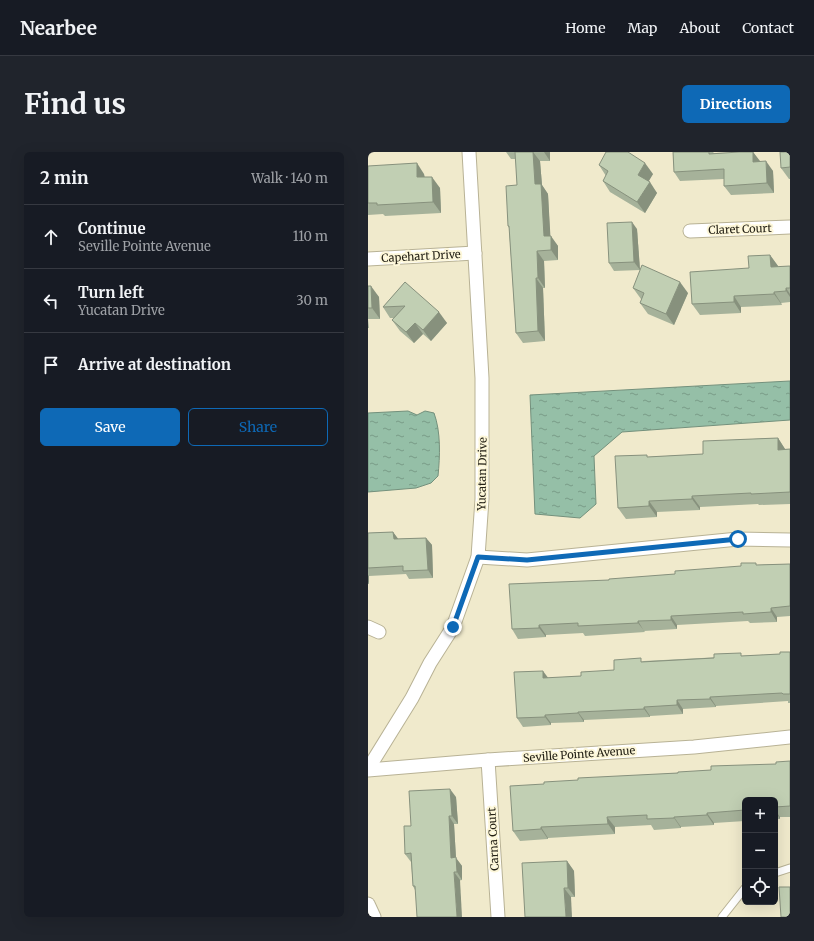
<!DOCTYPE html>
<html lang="en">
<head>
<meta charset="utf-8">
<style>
  :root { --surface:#171b24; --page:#20242c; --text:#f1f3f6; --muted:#9ea1a6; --line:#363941; --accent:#0e69b6 }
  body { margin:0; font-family:Merriweather,serif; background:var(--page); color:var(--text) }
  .controls { position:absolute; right:12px; bottom:12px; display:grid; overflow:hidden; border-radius:6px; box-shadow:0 4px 16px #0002 }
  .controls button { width:36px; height:36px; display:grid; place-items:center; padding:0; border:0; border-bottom:1px solid var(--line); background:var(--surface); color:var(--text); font:20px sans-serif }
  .stop { position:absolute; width:12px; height:12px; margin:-9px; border:3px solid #0e69b6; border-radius:50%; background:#fff }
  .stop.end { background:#0e69b6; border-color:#fff; box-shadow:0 1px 4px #0008 }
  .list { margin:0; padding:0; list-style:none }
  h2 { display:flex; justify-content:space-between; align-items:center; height:52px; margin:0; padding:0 16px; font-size:17px }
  h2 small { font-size:13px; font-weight:400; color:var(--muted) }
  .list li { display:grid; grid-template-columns:26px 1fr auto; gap:12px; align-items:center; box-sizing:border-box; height:64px; padding:0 16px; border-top:1px solid var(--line) }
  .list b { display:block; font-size:15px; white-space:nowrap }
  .list p { margin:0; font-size:13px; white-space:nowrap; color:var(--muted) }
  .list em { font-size:13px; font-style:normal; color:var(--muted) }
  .actions { display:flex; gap:8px; padding:12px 16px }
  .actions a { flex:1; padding:9px 0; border:1px solid var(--accent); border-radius:6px; text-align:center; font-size:14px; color:var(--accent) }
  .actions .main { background:var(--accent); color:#fff }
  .icon { flex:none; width:22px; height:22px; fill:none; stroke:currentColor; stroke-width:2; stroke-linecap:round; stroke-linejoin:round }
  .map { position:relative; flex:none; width:422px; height:765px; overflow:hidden; border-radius:6px }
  header { display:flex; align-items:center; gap:24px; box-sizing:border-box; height:56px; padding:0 20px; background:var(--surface); border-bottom:1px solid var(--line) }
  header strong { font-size:19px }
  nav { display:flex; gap:22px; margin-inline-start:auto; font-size:14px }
  .intro { display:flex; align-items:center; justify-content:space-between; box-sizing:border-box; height:96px; padding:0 24px }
  h1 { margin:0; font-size:28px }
  .button { padding:10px 18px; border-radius:6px; background:var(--accent); color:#fff; font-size:14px; font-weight:700 }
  main { display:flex; gap:24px; padding:0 24px }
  aside { flex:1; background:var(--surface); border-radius:6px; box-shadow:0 4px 16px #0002 }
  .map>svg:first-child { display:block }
  .water { fill:url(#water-ripples); stroke:#73907c }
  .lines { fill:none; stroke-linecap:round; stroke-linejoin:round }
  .service-casing { stroke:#b8b295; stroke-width:9 }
  .minor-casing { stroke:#b8b295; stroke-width:15 }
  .service { stroke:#fff; stroke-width:7 }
  .minor { stroke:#fff; stroke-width:13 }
  .wall { fill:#a6b29a }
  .shaded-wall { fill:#87917d }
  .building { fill:#c1cfb3; stroke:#87917d }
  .route { stroke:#0e69b6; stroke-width:5 }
  .labels { text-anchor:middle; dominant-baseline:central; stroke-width:4; stroke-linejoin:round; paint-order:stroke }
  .street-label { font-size:11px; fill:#242116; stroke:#fdf7d9 }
</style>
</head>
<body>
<header>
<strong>Nearbee</strong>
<nav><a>Home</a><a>Map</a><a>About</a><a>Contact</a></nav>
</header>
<div class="intro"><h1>Find us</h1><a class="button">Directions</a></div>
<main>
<aside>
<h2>2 min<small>Walk · 140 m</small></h2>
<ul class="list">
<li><svg class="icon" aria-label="ahead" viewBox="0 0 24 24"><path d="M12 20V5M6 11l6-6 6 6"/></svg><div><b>Continue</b><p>Seville Pointe Avenue</p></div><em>110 m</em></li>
<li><svg class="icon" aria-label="left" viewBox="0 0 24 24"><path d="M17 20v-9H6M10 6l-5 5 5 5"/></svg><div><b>Turn left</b><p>Yucatan Drive</p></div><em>30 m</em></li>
<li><svg class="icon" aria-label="arrive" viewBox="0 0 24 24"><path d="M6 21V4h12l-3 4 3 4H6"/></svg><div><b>Arrive at destination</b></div></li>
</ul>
<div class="actions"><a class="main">Save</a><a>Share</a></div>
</aside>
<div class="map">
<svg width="422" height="765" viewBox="0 0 422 765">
  <defs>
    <pattern id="water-ripples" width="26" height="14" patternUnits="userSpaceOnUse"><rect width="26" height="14" fill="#95bfa7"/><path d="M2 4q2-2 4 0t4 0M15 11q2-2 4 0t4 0" fill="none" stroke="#799b87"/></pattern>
  </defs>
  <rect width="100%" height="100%" fill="#f0eacc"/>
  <g class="water">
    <polygon points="422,229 422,268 254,280 226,304 228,352 212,366 167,362 162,243"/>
    <path d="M40,259L49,263L57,259L66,261C73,280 72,304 70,324L63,331L48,336L0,340V261Z"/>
  </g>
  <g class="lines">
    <g class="service-casing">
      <g id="service">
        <polyline points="407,721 422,716"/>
        <polyline points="354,765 377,736"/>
      </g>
    </g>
    <g class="minor-casing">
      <g id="minor">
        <polyline points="322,79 422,75"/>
        <polyline points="0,107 107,101"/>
        <polyline points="110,405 159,408 370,387 422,388"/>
        <polyline points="0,475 11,480"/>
        <polyline points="120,608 130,765"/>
        <polyline points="0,617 44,546 62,511 85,475 110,405 114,347 114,226 101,0"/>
        <polyline points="0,618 120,608 326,595 422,585"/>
        <polyline points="0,752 6,765"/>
      </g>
    </g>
    <use href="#service" class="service"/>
    <use href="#minor" class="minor"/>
  </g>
  <g class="wall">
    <polygon points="138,0 182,0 182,9 172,9 174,33 180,42 182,84 190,94 190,108 176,109 177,136 175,136 177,189 155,191 148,181 141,76 140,74 149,33 148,7 143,7"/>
    <polygon points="305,0 345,0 346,1 385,0 392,10 405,19 406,41 363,43 356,34 356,27 312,29 306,20"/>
    <polygon points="422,0 422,27 421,27 413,16"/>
    <polygon points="231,13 285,22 280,29 289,41 277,61 242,40 235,29 238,24"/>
    <polygon points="0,14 56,22 57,25 72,36 73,61 17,64 15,62 0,63"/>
    <polygon points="269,77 272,118 246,119 241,111"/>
    <polygon points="402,103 410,114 410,115 422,114 422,150 413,151 414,153 373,155 373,161 332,163 324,152"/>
    <polygon points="37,130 79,171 63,189 55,182 46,191 32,179 24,168 26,166 22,166 15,155"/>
    <polygon points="0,134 11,145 12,167 0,167 1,176 0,176"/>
    <polygon points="265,136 320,141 306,173 280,162 272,151 274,147 273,147"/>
    <polygon points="410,286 417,297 422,297 422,352 391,353 390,352 332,355 332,358 289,360 289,365 258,367 250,356 280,305 335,302 365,288"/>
    <polygon points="25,380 30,387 58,386 64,393 65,426 41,427 38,422 1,424 1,432 0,432 0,381"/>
    <polygon points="422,412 422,464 409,465 409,470 382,471 380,469 309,473 309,477 276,479 277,480 217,484 215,481 178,483 178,485 150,487 144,477 241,428 307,422 389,413"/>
    <polygon points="422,500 422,551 420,551 420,549 348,554 348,555 315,557 315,562 282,564 282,565 216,568 216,570 183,571 183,573 155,575 149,566 180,526 213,524 246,518 276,509 412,502"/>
    <polygon points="422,609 422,665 412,665 412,667 407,667 407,648 377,648 377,669 346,671 346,673 313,675 313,676 286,678 283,673 247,675 247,682 180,686 180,687 152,689 145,679 176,632 343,618 408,612"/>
    <polygon points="88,645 90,672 86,672 88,706 94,714 94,728 47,738 45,734 43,710 37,702 43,674"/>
    <polygon points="199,709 206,719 207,745 203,745 157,765"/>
  </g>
  <g class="shaded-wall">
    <polygon points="165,0 172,9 174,33 180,42 183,94 176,84 167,32"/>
    <polygon points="176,0 182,0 182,9"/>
    <polygon points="385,0 392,9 392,19 385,10"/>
    <polygon points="398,9 405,19 406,41 399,31"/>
    <polygon points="49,11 56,22 57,36 49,25"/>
    <polygon points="277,11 285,22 278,34 270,23"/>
    <polygon points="64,25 72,36 73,61 65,50"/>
    <polygon points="282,30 289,41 277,61 269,50"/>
    <polygon points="264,70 269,77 272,118 266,110"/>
    <polygon points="183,84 190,94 190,108 183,98"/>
    <polygon points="169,99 176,109 177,136 170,126"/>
    <polygon points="402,103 410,114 411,126 403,115"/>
    <polygon points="168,126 175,136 177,189 170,179"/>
    <polygon points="312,130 320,141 306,173 298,162"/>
    <polygon points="3,134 11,145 12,167 4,156"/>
    <polygon points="418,136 422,142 422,145 418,139"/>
    <polygon points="406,140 413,151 414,153 406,142"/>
    <polygon points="366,144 373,155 373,161 366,150"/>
    <polygon points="71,160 79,171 63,189 55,178"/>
    <polygon points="47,171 55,182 46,191 38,180"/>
    <polygon points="410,286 417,297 418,309 410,298"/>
    <polygon points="324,344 332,355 332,358 324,347"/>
    <polygon points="281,349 289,360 289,365 281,354"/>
    <polygon points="25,380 31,388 26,387"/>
    <polygon points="58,386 64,393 65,426 60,418"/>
    <polygon points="0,423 1,424 1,432 0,430"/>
    <polygon points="403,456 409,465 409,470 403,460"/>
    <polygon points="303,464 309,473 309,477 303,468"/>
    <polygon points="270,469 276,479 277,480 270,471"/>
    <polygon points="171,473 178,483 178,485 171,476"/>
    <polygon points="175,519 181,527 175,526"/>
    <polygon points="342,545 348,554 348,555 342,547"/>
    <polygon points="309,548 315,557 315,562 309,553"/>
    <polygon points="276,555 282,564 282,565 276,557"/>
    <polygon points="210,560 216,568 216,570 210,561"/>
    <polygon points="177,563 183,571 183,573 177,565"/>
    <polygon points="82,637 88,645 90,672 84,664"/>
    <polygon points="407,658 412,665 412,667 407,659"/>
    <polygon points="339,661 346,671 346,673 339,663"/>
    <polygon points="81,664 86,672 88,706 94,714 94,728 89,720 83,706"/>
    <polygon points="239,665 247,675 247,682 240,672"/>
    <polygon points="306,665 313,675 313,676 306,666"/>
    <polygon points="173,675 180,686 180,687 173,677"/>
    <polygon points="199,709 206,719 207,745 200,736"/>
    <polygon points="86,720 92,728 94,765 89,765"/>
    <polygon points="196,736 203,745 204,765 198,765"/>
  </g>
  <g class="building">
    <polygon points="147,0 165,0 167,32 173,32 176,84 183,84 183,98 169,99 170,126 168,126 170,179 148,181 141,74 140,74 138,34 149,33"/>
    <polygon points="238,0 260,0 277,11 270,23 282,30 269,50 235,29 240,19 231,13"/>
    <polygon points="305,0 341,0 341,2 371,0 385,0 385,10 398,9 399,31 356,34 356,17 306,20"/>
    <polygon points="412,0 422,0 422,15 413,16"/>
    <polygon points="49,11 49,25 64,25 65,50 9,53 9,51 0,51 0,14"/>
    <polygon points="264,70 266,110 241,111 239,71"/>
    <polygon points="402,103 403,115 422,114 422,136 418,136 418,139 406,140 406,142 366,144 366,150 324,152 322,120 381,116 380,104"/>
    <polygon points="274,113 312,130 298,162 272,151 276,141 265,136"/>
    <polygon points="37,130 71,160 55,178 47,171 38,180 24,168 37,154 15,155"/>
    <polygon points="0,134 3,134 4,156 0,156"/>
    <polygon points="410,286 410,298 422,297 422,340 383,342 383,341 324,344 324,347 281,349 281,354 250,356 247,304 279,303 279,305 335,302 335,289"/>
    <polygon points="25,380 26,387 58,386 60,418 35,419 35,414 0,416 0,381"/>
    <polygon points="373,411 388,411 388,413 422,412 422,454 403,456 403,460 375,462 375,460 303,464 303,468 270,469 270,471 210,474 210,471 171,473 171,476 144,477 141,432 241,428 241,427 307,422 307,419 373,414"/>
    <polygon points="412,500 422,500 422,542 415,542 414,541 342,545 342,547 309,548 309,553 276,555 276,557 210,560 210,561 177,563 177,565 149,566 146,520 175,519 175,526 213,524 213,520 246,518 246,508 273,506 273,510 346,506 346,502 373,501 373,504 412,502"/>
    <polygon points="422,609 422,654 407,655 407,648 377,648 377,658 339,661 339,663 306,665 306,666 279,667 279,663 239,665 240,672 173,675 173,677 145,679 142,634 176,632 176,630 210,628 210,626 310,621 310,620 343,618 343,614 408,612 408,610"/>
    <polygon points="82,637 84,664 81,664 83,706 88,705 89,720 86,720 89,765 49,765 47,734 45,734 43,701 37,702 36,674 43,674 41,639"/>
    <polygon points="199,709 200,736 196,736 198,765 157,765 154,711"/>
    <polygon points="411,735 422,735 422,765 413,765"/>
  </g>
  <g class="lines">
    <polyline class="route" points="85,475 110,405 159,408 370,387"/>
  </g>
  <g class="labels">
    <g class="street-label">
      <text transform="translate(372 77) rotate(-2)">Claret Court</text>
      <text transform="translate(53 104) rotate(-3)">Capehart Drive</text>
      <text transform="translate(114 322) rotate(-89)">Yucatan Drive</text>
      <text transform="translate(211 602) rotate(-4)">Seville Pointe Avenue</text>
      <text transform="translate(125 687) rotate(-93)">Carna Court</text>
    </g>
  </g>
</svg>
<div class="controls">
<button>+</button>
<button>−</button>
<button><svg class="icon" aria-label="locate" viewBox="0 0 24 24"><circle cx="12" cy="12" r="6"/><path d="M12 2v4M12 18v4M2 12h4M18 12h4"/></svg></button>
</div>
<div class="stop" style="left:370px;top:387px"></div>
<div class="stop end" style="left:85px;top:475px"></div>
</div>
</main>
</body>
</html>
